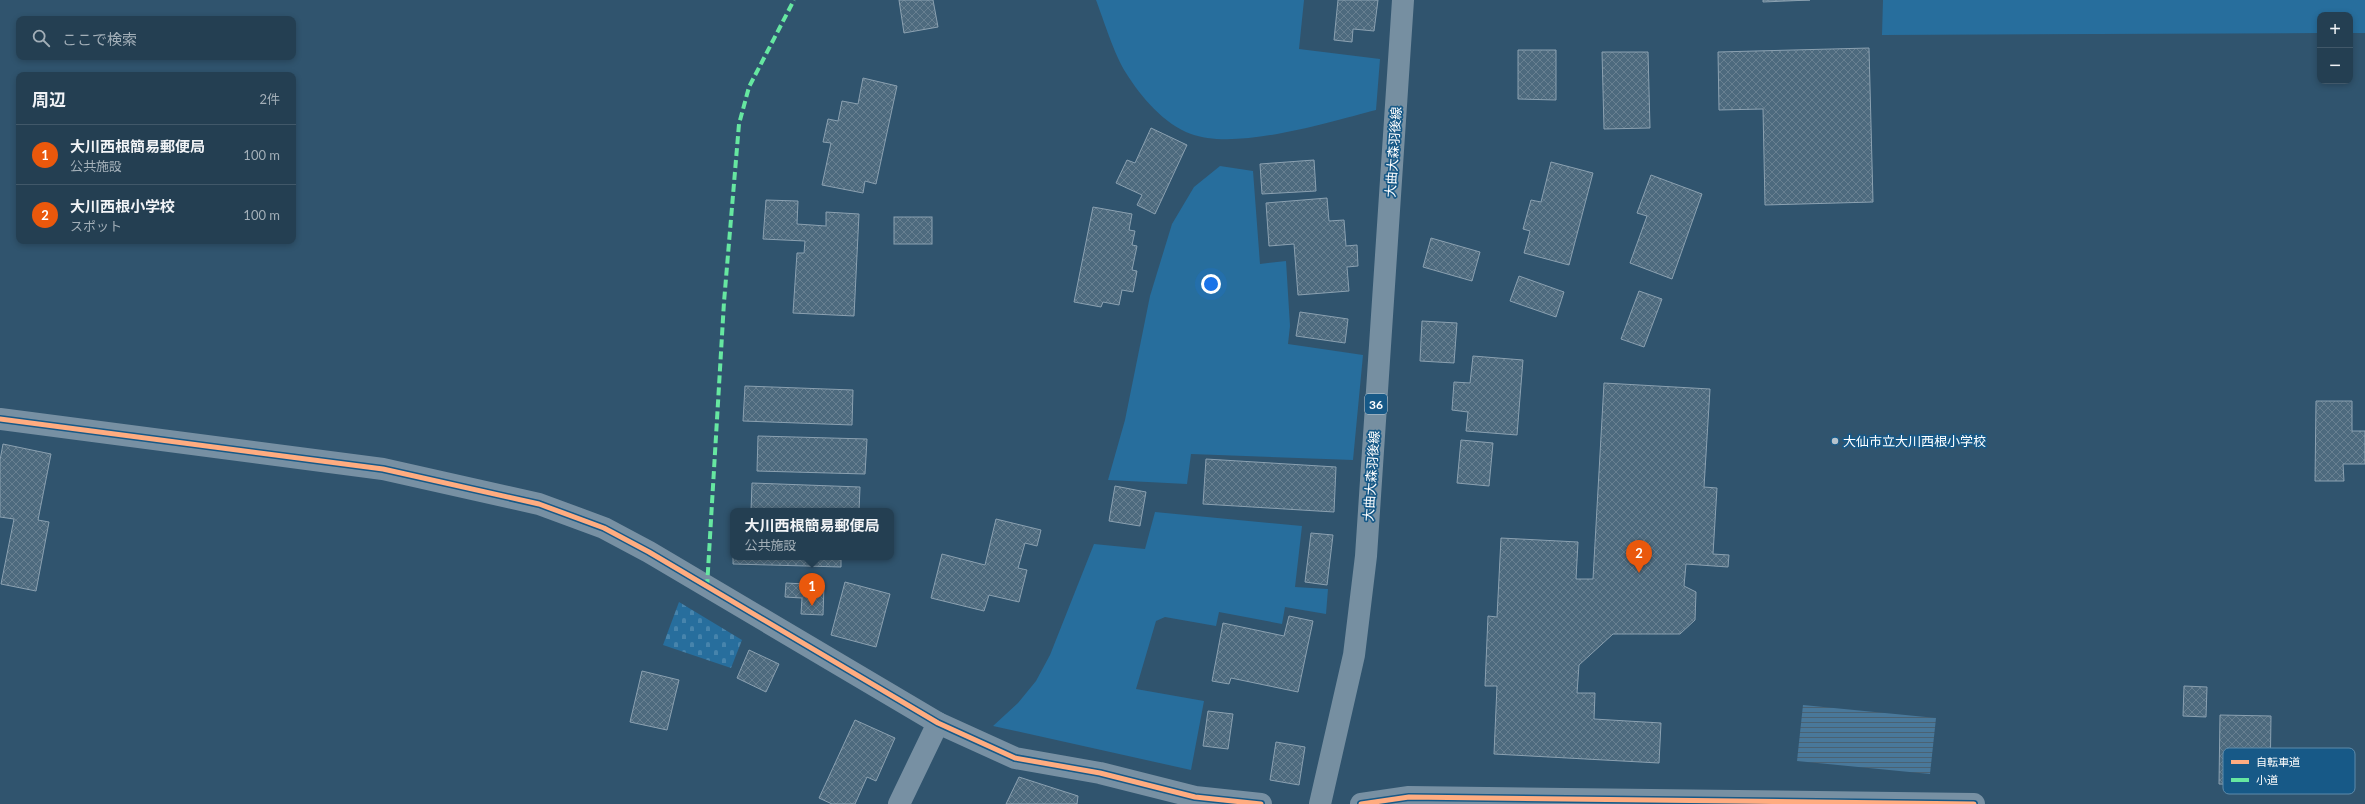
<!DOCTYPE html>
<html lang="ja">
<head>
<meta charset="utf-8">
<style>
  :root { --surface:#243f52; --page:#304a5c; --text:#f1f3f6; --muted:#a3afb8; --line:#415869; --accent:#ea580c }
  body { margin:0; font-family:Lato,"Noto Sans JP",sans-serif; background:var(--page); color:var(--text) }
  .controls { position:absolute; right:12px; top:12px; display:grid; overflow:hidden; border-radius:8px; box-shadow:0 2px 6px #0003 }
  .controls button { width:36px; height:36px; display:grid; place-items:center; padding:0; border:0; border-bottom:1px solid var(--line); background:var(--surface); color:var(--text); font:20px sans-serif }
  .you { position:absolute; left:1211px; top:284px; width:14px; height:14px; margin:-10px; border:3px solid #fff; border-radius:50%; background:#1a73e8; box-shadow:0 0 0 6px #1a73e833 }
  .badge { display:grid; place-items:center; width:26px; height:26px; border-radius:50%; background:var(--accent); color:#fff; font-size:13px; font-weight:700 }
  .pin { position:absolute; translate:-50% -33px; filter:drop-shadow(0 1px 2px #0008) }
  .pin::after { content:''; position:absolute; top:21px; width:14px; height:12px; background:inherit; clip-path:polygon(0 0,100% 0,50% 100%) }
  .popup { position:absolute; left:730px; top:508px; width:164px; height:52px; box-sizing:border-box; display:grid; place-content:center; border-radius:8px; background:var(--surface); filter:drop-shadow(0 1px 3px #0005); font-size:13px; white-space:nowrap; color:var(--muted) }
  .popup b { font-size:15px; color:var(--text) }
  .popup::after { content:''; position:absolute; left:50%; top:100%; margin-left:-8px; border:8px solid transparent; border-top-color:var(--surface) }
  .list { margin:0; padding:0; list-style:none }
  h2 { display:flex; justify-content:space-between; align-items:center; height:52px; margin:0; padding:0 16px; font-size:17px }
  h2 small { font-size:13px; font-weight:400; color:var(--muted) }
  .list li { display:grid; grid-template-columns:26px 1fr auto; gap:12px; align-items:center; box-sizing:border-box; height:60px; padding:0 16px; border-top:1px solid var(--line) }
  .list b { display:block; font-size:15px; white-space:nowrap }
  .list p { margin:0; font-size:13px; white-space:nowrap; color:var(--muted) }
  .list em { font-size:13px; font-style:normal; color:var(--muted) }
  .icon { flex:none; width:22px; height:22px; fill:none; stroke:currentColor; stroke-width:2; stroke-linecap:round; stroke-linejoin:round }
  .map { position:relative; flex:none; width:2365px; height:804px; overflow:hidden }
  .search { position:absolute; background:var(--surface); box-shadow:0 2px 6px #0003; left:16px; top:16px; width:280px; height:44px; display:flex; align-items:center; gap:10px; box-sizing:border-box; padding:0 14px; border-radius:8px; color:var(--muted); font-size:15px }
  .panel { position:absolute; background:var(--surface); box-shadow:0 2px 6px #0003; left:16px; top:72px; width:280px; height:172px; border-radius:8px }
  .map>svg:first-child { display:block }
  .grass { fill:#276e9d }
  .cemetery { fill:url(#cemetery-stones) }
  .water { fill:url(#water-rules) }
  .building { fill:url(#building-cross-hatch); stroke:#8ba1b1 }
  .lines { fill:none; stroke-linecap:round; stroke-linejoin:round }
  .minor { stroke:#7790a3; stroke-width:22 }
  .primary { stroke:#768fa1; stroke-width:22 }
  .quiet { stroke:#66e7a1; stroke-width:4; stroke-dasharray:8 4; stroke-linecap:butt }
  .cycleway-casing { stroke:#175987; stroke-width:8 }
  .cycleway { stroke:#ffac80; stroke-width:5 }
  .poi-dot { fill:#b7c3cc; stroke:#175987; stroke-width:1.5 }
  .labels { text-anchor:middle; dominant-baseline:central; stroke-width:3.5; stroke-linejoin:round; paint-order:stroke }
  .shield { fill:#175987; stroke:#b9cddb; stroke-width:1 }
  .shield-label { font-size:12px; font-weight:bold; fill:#fff }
  .street-label { font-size:13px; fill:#fff; stroke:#175987 }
  .poi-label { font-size:13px; fill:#fff; stroke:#175987; text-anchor:start }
  .key { fill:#175987; stroke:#5d8bab; stroke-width:1 }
  .key-label { font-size:11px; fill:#fff }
</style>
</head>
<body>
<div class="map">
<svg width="2365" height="804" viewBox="0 0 2365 804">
  <defs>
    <pattern id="cemetery-stones" width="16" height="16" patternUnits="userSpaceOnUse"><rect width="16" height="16" fill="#276e9d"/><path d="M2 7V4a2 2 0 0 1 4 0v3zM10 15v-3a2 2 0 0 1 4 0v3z" fill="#4784ac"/></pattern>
    <pattern id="water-rules" width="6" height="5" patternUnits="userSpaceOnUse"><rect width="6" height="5" fill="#49789a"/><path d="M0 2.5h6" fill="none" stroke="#4a6273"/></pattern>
    <pattern id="building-cross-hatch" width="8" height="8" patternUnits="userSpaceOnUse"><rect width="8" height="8" fill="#4d6a7e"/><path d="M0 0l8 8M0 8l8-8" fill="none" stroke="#688091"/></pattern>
  </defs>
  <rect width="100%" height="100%" fill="#30546e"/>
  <g class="grass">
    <path d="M1096,0H1304L1299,49L1380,59L1376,110C1329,122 1237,151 1191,134C1164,124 1141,97 1126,73C1114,54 1104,21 1096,0Z"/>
    <polygon points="1883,0 2365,0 2365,33 2350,33 2350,15 2320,15 2320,33 1882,35"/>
    <polygon points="1220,166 1253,171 1260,264 1286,261 1290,326 1288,344 1363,355 1353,460 1191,454 1187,484 1108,480 1125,420 1150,296 1172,224 1194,187"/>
    <polygon points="1155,512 1302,526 1295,587 1328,589 1326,614 1285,607 1282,624 1219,612 1216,626 1165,617 1156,621 1136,689 1204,701 1191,770 993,726 1018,703 1036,681 1050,655 1094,544 1145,549"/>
  </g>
  <polygon class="cemetery" points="679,602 742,640 731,668 663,645"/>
  <polygon class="water" points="1803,705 1936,718 1930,774 1797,761"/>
  <g class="building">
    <polygon points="899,0 933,0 938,27 904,33"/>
    <polygon points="1338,0 1378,0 1374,31 1353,29 1352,42 1334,40"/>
    <polygon points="1763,0 1810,0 1763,2"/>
    <polygon points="1869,48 1873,202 1765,205 1763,109 1719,110 1718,52"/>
    <polygon points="1518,50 1556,50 1556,100 1518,99"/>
    <polygon points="1602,52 1648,52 1650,128 1604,129"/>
    <polygon points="863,78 897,86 876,184 865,181 863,193 822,185 831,143 823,142 828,119 838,121 842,101 858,104"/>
    <polygon points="1151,128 1187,145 1155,214 1137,205 1142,195 1116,183 1127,160 1135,163"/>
    <polygon points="1314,160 1316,191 1262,194 1260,164"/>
    <polygon points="1551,162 1593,173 1569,265 1524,253 1530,231 1523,229 1531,200 1541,202"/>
    <polygon points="1651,175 1702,194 1672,279 1630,263 1647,216 1637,213"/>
    <polygon points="1327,198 1329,221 1344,220 1346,246 1357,245 1358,266 1347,267 1349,291 1298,295 1294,244 1269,246 1266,203"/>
    <polygon points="766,200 798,201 797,224 826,226 826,212 859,214 854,316 793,313 797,253 804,253 805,241 763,239"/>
    <polygon points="1093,207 1132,214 1129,230 1135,231 1132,245 1137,246 1132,270 1137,271 1133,292 1122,290 1119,305 1103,302 1101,307 1074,302"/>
    <rect x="894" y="217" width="38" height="27"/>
    <polygon points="1431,238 1480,252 1472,281 1423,267"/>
    <polygon points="1519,276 1564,292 1556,317 1510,301"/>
    <polygon points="1639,291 1662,299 1644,347 1621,339"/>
    <polygon points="1300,312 1348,319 1345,343 1296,336"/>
    <polygon points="1422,321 1457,323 1454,363 1420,361"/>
    <polygon points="1473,356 1523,360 1517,435 1466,431 1468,412 1452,410 1454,382 1470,383"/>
    <polygon points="1604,383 1710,389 1704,487 1717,488 1713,554 1729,555 1728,567 1686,564 1684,586 1696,592 1695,620 1680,634 1613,634 1579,665 1577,693 1595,693 1594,719 1661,723 1659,763 1494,754 1497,686 1485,686 1488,616 1497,617 1501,538 1578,542 1576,579 1593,579"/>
    <polygon points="745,386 853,390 852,425 743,421"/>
    <polygon points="2316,401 2352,401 2352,431 2365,431 2365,464 2343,464 2344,481 2315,481"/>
    <polygon points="758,436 867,439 865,474 757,471"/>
    <polygon points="1461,440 1493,443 1489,486 1457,483"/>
    <polygon points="3,444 51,454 38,520 49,522 36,591 1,584 14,519 0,517 0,460"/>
    <polygon points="1206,459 1336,467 1334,512 1203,504"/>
    <polygon points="752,483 860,487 859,511 751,511"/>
    <polygon points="1115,486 1146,492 1140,526 1109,521"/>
    <polygon points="996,519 1041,530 1037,546 1025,543 1018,568 1027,570 1019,602 989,595 984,611 931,598 942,554 985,565"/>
    <polygon points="1311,533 1333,535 1327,585 1305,582"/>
    <polygon points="733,556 841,557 841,567 733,564"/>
    <polygon points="845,582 890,594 876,647 831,635"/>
    <polygon points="786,583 824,585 823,615 801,614 802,598 785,597"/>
    <polygon points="1289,616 1313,621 1298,692 1231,678 1229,684 1212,681 1223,623 1284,636"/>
    <polygon points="749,650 779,664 766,692 737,678"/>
    <polygon points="642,671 679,680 667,730 630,722"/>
    <polygon points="2184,686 2207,687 2206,717 2183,716"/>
    <polygon points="1208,711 1233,714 1228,749 1203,746"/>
    <polygon points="2220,715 2271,716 2270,785 2219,784"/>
    <polygon points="855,720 895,738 876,781 867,777 855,804 832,804 819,798"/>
    <polygon points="1276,742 1305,747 1299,785 1270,780"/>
    <polygon points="1019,777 1078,796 1077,804 1006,804"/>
  </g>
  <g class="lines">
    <g class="minor">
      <polyline points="0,419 383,469 539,504 604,528 649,552 938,723 1015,758 1100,773 1195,797 1261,804"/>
      <polyline points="899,804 938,723"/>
      <polyline points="1361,804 1409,797 1974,804"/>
    </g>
    <polyline class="primary" points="1320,804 1354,655 1366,556 1403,0"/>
    <polyline class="quiet" points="707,587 724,302 739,124 749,87 794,0"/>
    <g class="cycleway-casing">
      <g id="cycleway">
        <polyline points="0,419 383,469 539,504 604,528 649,552 938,723 1015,758 1100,773 1195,797 1261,804"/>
        <polyline points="1361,804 1409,797 1974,804"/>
      </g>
    </g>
    <use href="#cycleway" class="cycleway"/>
  </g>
  <circle class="poi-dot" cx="1835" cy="441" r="4"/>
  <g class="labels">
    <rect class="shield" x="1365" y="394" width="22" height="20" rx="3"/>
    <g class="shield-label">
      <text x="1376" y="404">36</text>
    </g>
    <g class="street-label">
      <text transform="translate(1393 152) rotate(-86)">大曲大森羽後線</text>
      <text transform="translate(1371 476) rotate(-86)">大曲大森羽後線</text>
    </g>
    <g class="poi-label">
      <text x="1843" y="441">大仙市立大川西根小学校</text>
    </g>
  </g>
  <rect x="2223" y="748" width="132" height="46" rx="6" class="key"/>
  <rect x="2231" y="760" width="18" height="4" fill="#ffac80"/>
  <rect x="2231" y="778" width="18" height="4" fill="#66e7a1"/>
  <g class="key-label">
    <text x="2256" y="766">自転車道</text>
    <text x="2256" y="784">小道</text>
  </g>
</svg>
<div class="controls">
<button>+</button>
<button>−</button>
</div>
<div class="you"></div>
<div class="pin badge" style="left:812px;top:606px">1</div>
<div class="popup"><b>大川西根簡易郵便局</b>公共施設</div>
<div class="pin badge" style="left:1639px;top:573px">2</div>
<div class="search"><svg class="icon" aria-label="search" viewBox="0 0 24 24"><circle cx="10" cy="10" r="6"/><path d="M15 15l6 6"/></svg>ここで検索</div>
<section class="panel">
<h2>周辺<small>2件</small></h2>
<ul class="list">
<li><span class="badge">1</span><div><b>大川西根簡易郵便局</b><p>公共施設</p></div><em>100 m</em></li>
<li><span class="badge">2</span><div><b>大川西根小学校</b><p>スポット</p></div><em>100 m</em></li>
</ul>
</section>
</div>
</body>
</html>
